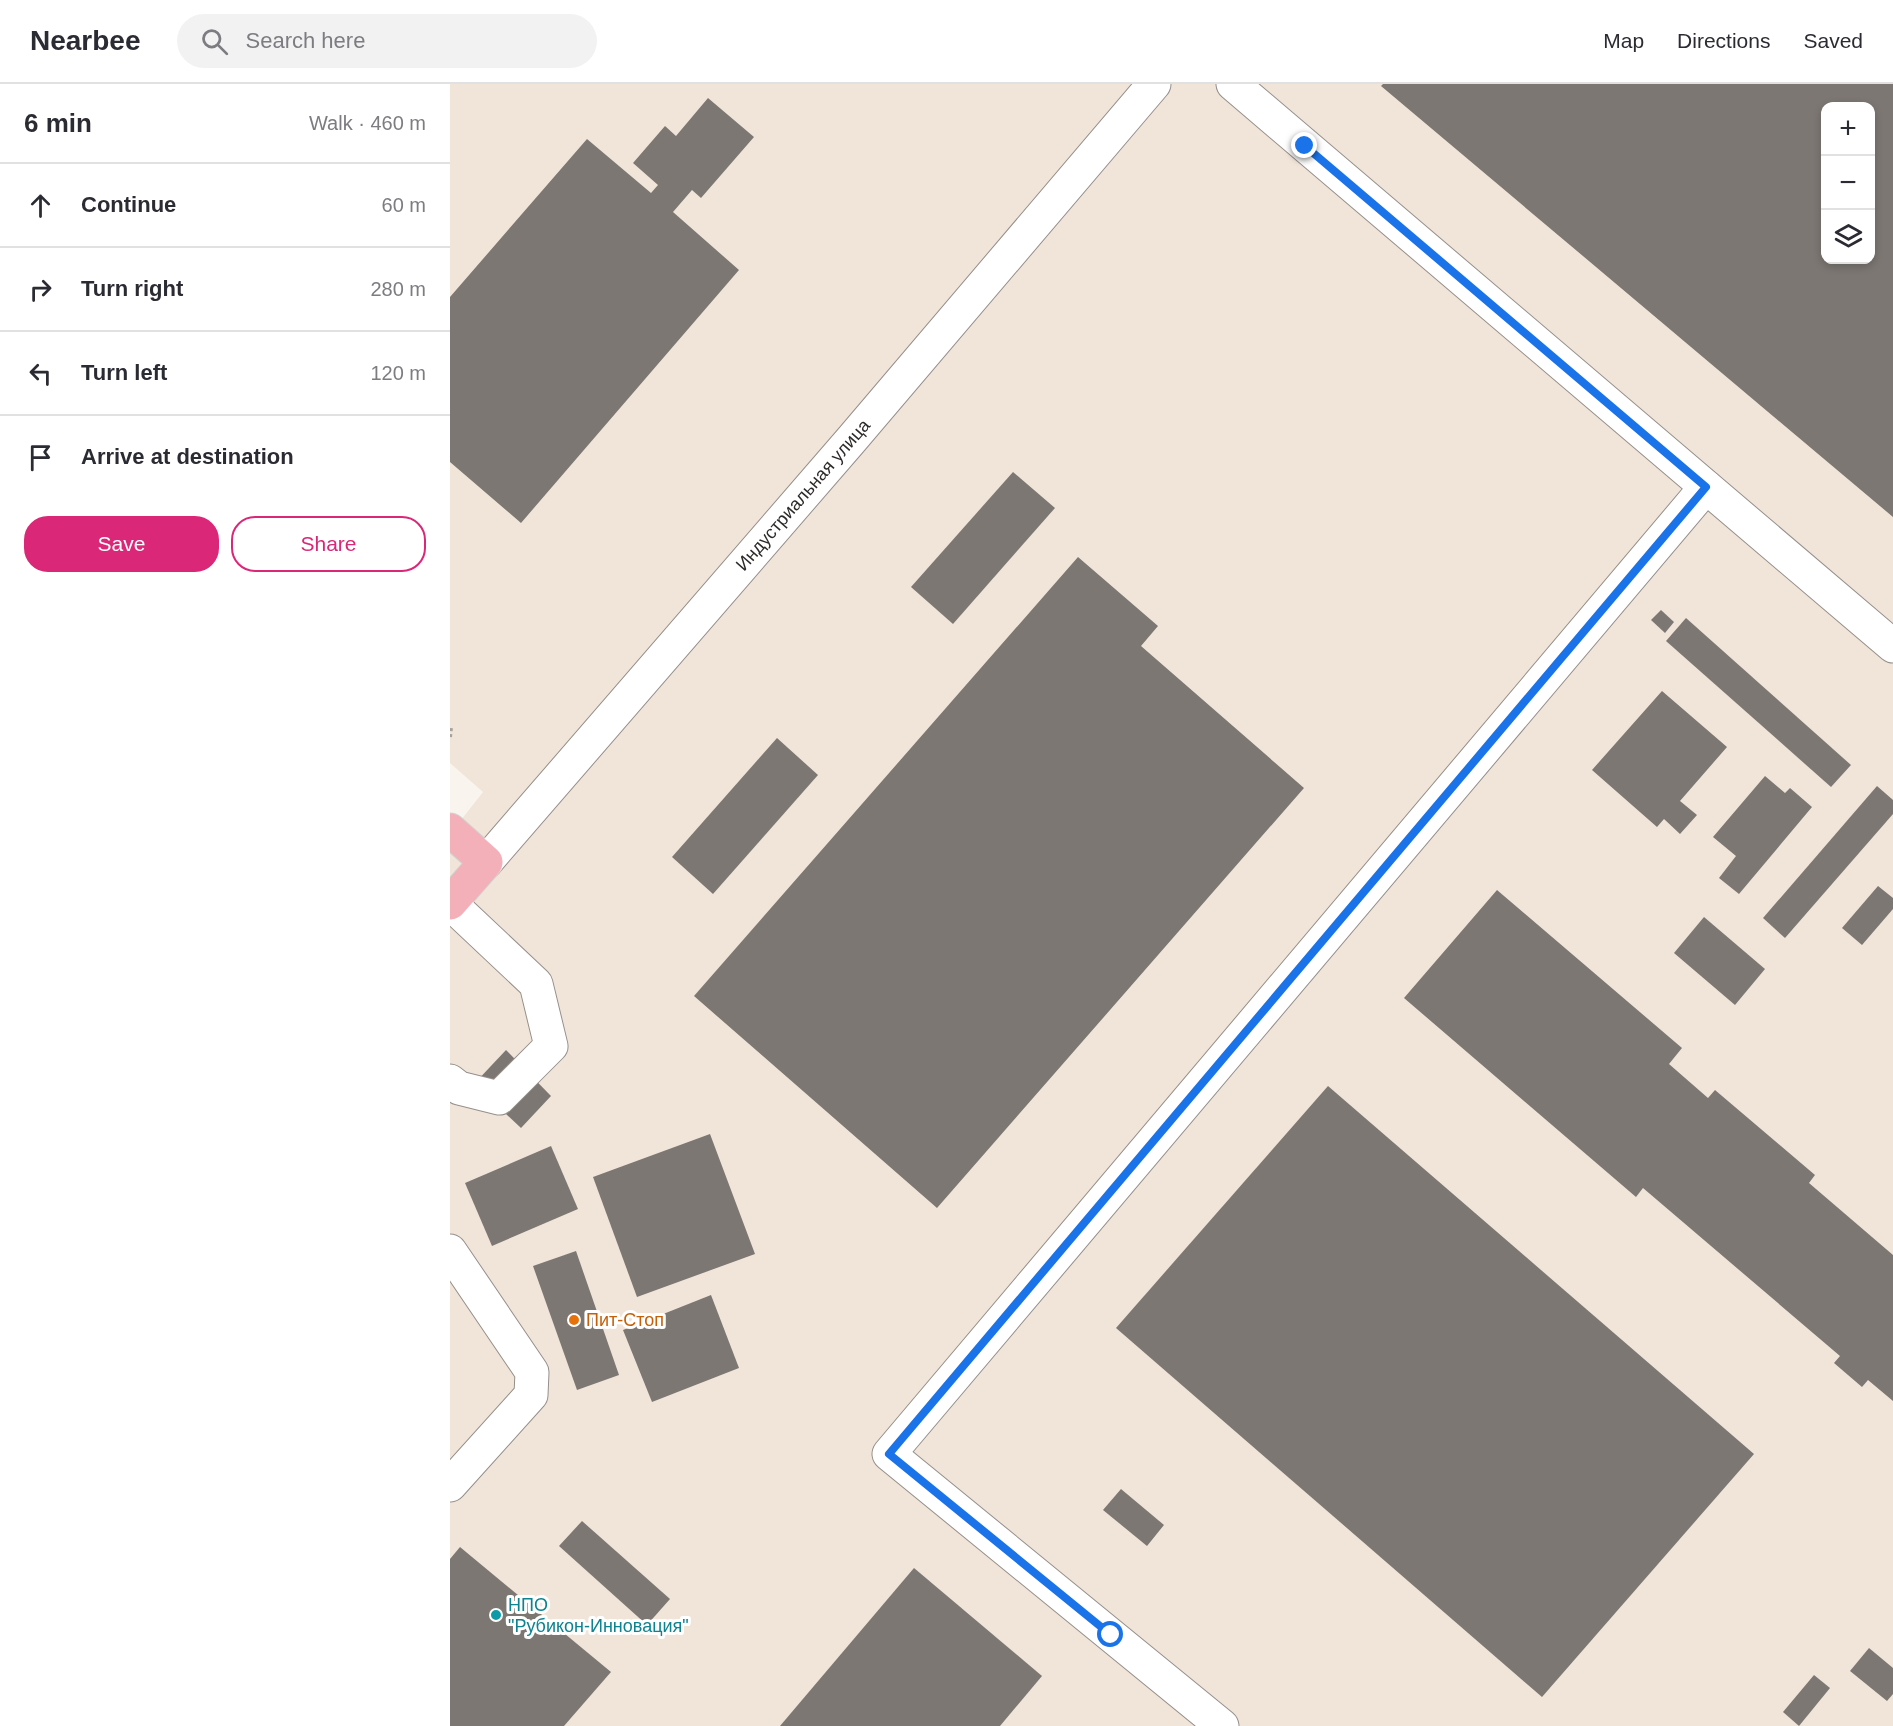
<!DOCTYPE html>
<html lang="en">
<head>
<meta charset="utf-8">
<style>
  :root { --surface:#fff; --page:#f2f2f3; --text:#2b2b33; --muted:#7c7c81; --line:#e1e1e2; --accent:#db2777 }
  body { margin:0; font-family:Arial,sans-serif; background:var(--page); color:var(--text) }
  .controls { position:absolute; right:18px; top:18px; display:grid; overflow:hidden; border-radius:12px; box-shadow:0 3px 9px #0003 }
  .controls button { width:54px; height:54px; display:grid; place-items:center; padding:0; border:0; border-bottom:2px solid var(--line); background:var(--surface); color:var(--text); font:30px sans-serif }
  .stop { position:absolute; width:18px; height:18px; margin:-14px; border:4px solid #1a73e8; border-radius:50%; background:#fff }
  .stop.end { background:#1a73e8; border-color:#fff; box-shadow:0 2px 6px #0008 }
  .list { margin:0; padding:0; list-style:none }
  h2 { display:flex; justify-content:space-between; align-items:center; height:78px; margin:0; padding:0 24px; font-size:26px }
  h2 small { font-size:20px; font-weight:400; color:var(--muted) }
  .list li { display:grid; grid-template-columns:39px 1fr auto; gap:18px; align-items:center; box-sizing:border-box; height:84px; padding:0 24px; border-top:2px solid var(--line) }
  .list b { display:block; font-size:22px; white-space:nowrap }
  .list em { font-size:20px; font-style:normal; color:var(--muted) }
  .actions { display:flex; gap:12px; padding:18px 24px }
  .actions a { flex:1; padding:14px 0; border:2px solid var(--accent); border-radius:24px; text-align:center; font-size:21px; color:var(--accent) }
  .actions .main { background:var(--accent); color:#fff }
  .icon { flex:none; width:33px; height:33px; fill:none; stroke:currentColor; stroke-width:2; stroke-linecap:round; stroke-linejoin:round }
  .map { position:relative; flex:none; width:1443px; height:1642px; overflow:hidden }
  header { display:flex; align-items:center; gap:36px; box-sizing:border-box; height:84px; padding:0 30px; background:var(--surface); border-bottom:2px solid var(--line) }
  header strong { font-size:28px }
  nav { display:flex; gap:33px; margin-inline-start:auto; font-size:21px }
  .search { width:420px; height:54px; background:var(--page); display:flex; align-items:center; gap:15px; box-sizing:border-box; padding:0 21px; border-radius:33px; color:var(--muted); font-size:22px }
  main { display:flex }
  aside { flex:1; background:var(--surface) }
  .map>svg:first-child { display:block }
  .built { fill:#f1e5da; fill-rule:evenodd }
  .building { fill:#7c7772; fill-rule:evenodd }
  .lines { fill:none; stroke-linecap:round; stroke-linejoin:round }
  .minor-casing { stroke:#958f8a; stroke-width:35 }
  .major-casing { stroke:#d1d1d0; stroke-width:35 }
  .path { stroke:#a6a19d; stroke-width:4; stroke-dasharray:3 3; stroke-linecap:butt }
  .minor { stroke:#fff; stroke-width:33 }
  .major { stroke:#f3b0b9; stroke-width:33 }
  .route { stroke:#1a73e8; stroke-width:8 }
  .food-dot { fill:#e8710a; stroke:#fff; stroke-width:2 }
  .culture-dot { fill:#0f9aa8; stroke:#fff; stroke-width:2 }
  .labels { text-anchor:middle; dominant-baseline:central; stroke-width:6; stroke-linejoin:round; paint-order:stroke }
  .street-label { font-size:18px; fill:#2e2c2a; stroke:#fff }
  .food-label { font-size:18px; fill:#c56008; stroke:#fff; text-anchor:start }
  .culture-label { font-size:18px; fill:#0d838f; stroke:#fff; text-anchor:start }
</style>
</head>
<body>
<header>
<strong>Nearbee</strong>
<div class="search"><svg class="icon" aria-label="search" viewBox="0 0 24 24"><circle cx="10" cy="10" r="6"/><path d="M15 15l6 6"/></svg>Search here</div>
<nav><a>Map</a><a>Directions</a><a>Saved</a></nav>
</header>
<main>
<aside>
<h2>6 min<small>Walk · 460 m</small></h2>
<ul class="list">
<li><svg class="icon" aria-label="ahead" viewBox="0 0 24 24"><path d="M12 20V5M6 11l6-6 6 6"/></svg><div><b>Continue</b></div><em>60 m</em></li>
<li><svg class="icon" aria-label="right" viewBox="0 0 24 24"><path d="M7 20v-9h11M14 6l5 5-5 5"/></svg><div><b>Turn right</b></div><em>280 m</em></li>
<li><svg class="icon" aria-label="left" viewBox="0 0 24 24"><path d="M17 20v-9H6M10 6l-5 5 5 5"/></svg><div><b>Turn left</b></div><em>120 m</em></li>
<li><svg class="icon" aria-label="arrive" viewBox="0 0 24 24"><path d="M6 21V4h12l-3 4 3 4H6"/></svg><div><b>Arrive at destination</b></div></li>
</ul>
<div class="actions"><a class="main">Save</a><a>Share</a></div>
</aside>
<div class="map">
<svg width="1443" height="1642" viewBox="0 0 1443 1642">
  <rect width="100%" height="100%" fill="#faf4ee"/>
  <path class="built" d="M0,0H1443V1642H0V750L33,708L0,679ZM1376,22H1420V176H1376Z"/>
  <g class="building">
    <path d="M933,0H1443V433L931,2ZM1376,22H1420V176H1376Z"/>
    <polygon points="258,14 304,53 251,114 242,106 223,128 289,186 71,439 0,378 0,213 137,55 201,109 208,101 183,79 215,42 226,52"/>
    <polygon points="563,388 605,424 503,540 461,503"/>
    <polygon points="628,473 708,542 691,562 854,704 487,1124 244,912"/>
    <polygon points="1211,526 1224,538 1215,549 1201,536"/>
    <polygon points="1236,534 1401,681 1381,703 1216,557"/>
    <polygon points="1212,607 1277,663 1230,717 1247,731 1230,750 1214,735 1207,743 1142,686"/>
    <polygon points="327,654 368,691 263,810 222,773"/>
    <polygon points="1315,692 1335,709 1340,704 1362,723 1289,810 1269,794 1286,772 1263,753"/>
    <polygon points="1427,702 1443,716 1443,730 1335,854 1313,834"/>
    <polygon points="1428,802 1443,814 1443,825 1412,861 1392,844"/>
    <polygon points="1047,806 1232,964 1219,980 1258,1014 1265,1006 1365,1091 1359,1099 1443,1171 1443,1317 1418,1296 1412,1303 1384,1279 1390,1272 1193,1104 1186,1113 954,914"/>
    <polygon points="1254,833 1315,885 1285,921 1224,869"/>
    <polygon points="56,966 101,1012 71,1044 24,1000"/>
    <polygon points="878,1002 1304,1370 1092,1613 666,1244"/>
    <polygon points="260,1050 305,1170 187,1213 143,1093"/>
    <polygon points="101,1062 128,1125 42,1162 15,1099"/>
    <polygon points="126,1167 169,1291 127,1306 83,1182"/>
    <polygon points="261,1211 289,1284 202,1318 173,1246"/>
    <polygon points="671,1405 714,1441 697,1462 653,1426"/>
    <polygon points="132,1437 220,1515 197,1541 109,1462"/>
    <polygon points="10,1463 161,1588 114,1642 0,1642 0,1475"/>
    <polygon points="464,1484 592,1592 550,1642 330,1642"/>
    <polygon points="1419,1564 1443,1584 1443,1610 1437,1617 1400,1587"/>
    <polygon points="1364,1591 1380,1604 1349,1642 1333,1628"/>
  </g>
  <g class="lines">
    <g class="minor-casing">
      <g id="minor">
        <polyline points="783,0 1443,562"/>
        <polyline points="36,778 402,355 704,0"/>
        <polyline points="0,997 9,1004 49,1014 101,962 86,900 0,819"/>
        <polyline points="0,1167 82,1288 81,1311 0,1401"/>
        <polyline points="772,1642 439,1370 1256,403"/>
      </g>
    </g>
    <g class="major-casing">
      <polyline id="major" points="0,746 36,778 0,819"/>
    </g>
    <polyline class="path" points="0,653 1,643"/>
    <use href="#minor" class="minor"/>
    <use href="#major" class="major"/>
  </g>
  <g class="lines">
    <polyline class="route" points="661,1551 439,1370 1256,403 855,62"/>
  </g>
  <circle class="food-dot" cx="124" cy="1236" r="6"/>
  <circle class="culture-dot" cx="46" cy="1531" r="6"/>
  <g class="labels">
    <g class="street-label">
      <text transform="translate(353 411) rotate(-49)">Индустриальная улица</text>
    </g>
    <g class="food-label">
      <text x="136" y="1236">Пит-Стоп</text>
    </g>
    <g class="culture-label">
      <text x="58" y="1521">НПО<tspan x="58" dy="21">"Рубикон-Инновация"</tspan></text>
    </g>
  </g>
</svg>
<div class="controls">
<button>+</button>
<button>−</button>
<button><svg class="icon" aria-label="layers" viewBox="0 0 24 24"><path d="M12 4l9 5-9 5-9-5zM3 14l9 5 9-5"/></svg></button>
</div>
<div class="stop" style="left:661px;top:1551px"></div>
<div class="stop end" style="left:855px;top:62px"></div>
</div>
</main>
</body>
</html>
